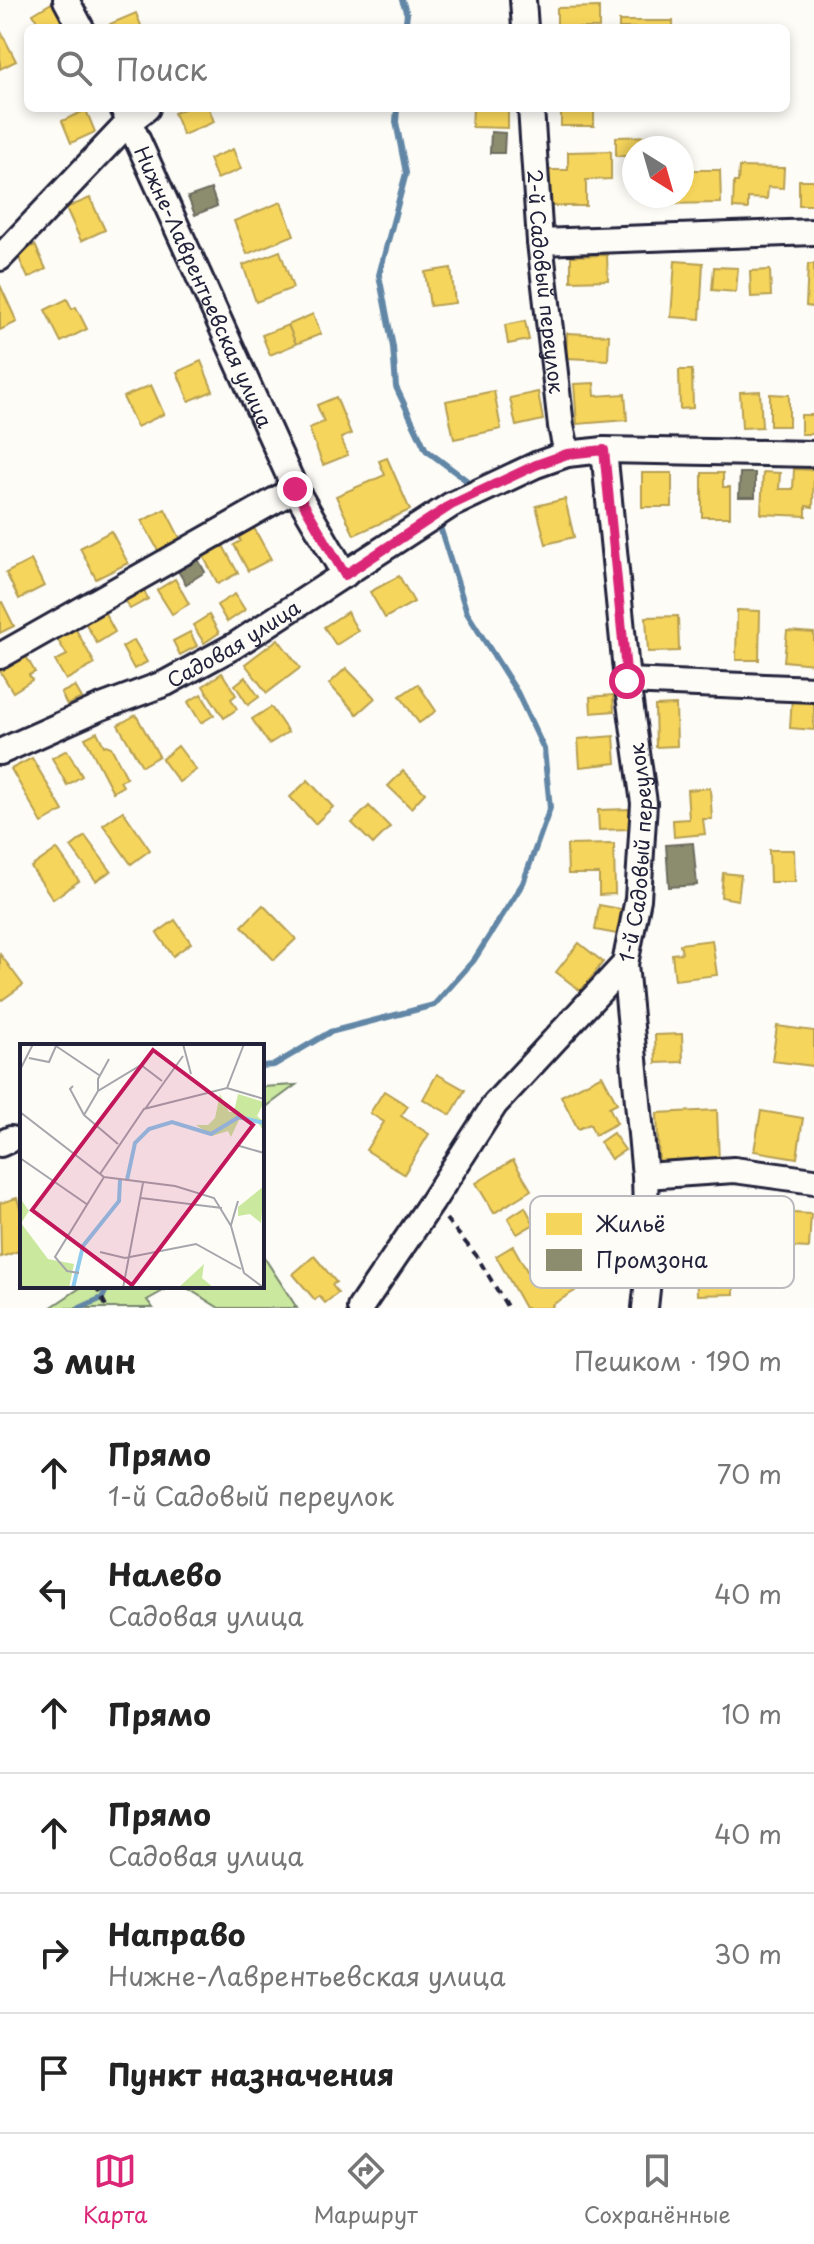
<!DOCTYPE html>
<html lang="ru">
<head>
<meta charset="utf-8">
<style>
  :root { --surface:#fff; --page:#f6f6f6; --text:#222; --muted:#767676; --line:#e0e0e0; --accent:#db2777 }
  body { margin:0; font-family:"Playpen Sans",sans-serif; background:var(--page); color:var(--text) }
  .compass { position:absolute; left:622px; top:136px; width:72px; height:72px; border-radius:50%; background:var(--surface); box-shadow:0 4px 12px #0003; rotate:143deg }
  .stop { position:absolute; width:24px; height:24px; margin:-18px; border:6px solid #db2777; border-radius:50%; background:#fff }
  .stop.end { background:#db2777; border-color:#fff; box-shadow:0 2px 8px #0008 }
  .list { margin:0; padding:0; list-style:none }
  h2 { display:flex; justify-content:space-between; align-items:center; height:104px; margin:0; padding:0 32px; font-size:34px }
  h2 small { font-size:26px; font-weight:400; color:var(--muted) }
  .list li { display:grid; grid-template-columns:52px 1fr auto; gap:24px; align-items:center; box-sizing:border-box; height:120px; padding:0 32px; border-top:2px solid var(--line) }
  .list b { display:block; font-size:30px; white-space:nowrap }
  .list p { margin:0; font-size:26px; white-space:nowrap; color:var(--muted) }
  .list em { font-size:26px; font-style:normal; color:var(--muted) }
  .icon { flex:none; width:44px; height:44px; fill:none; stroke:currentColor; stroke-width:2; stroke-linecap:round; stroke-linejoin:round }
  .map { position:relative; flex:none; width:814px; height:1308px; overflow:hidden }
  .search { position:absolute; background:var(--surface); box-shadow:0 4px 12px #0003; left:24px; right:24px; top:24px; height:88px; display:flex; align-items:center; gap:20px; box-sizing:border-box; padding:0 28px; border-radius:12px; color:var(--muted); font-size:30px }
  .sheet { height:824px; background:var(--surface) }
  nav { display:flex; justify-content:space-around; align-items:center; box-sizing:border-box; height:112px; border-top:2px solid var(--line); background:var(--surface); font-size:22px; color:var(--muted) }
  nav a { display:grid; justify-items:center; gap:4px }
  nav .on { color:var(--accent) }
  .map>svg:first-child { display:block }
  .green { fill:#cbe89f; stroke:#76856d; stroke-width:2 }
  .homes { fill:#f6d55c; stroke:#b69f52; stroke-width:2 }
  .industry { fill:#8c8c6e; stroke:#6c6c5f; stroke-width:2 }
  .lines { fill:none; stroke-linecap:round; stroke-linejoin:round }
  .stream { stroke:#6287a6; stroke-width:6 }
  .minor-casing { stroke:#22223b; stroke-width:30 }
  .path { stroke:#22223b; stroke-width:4; stroke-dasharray:8 6; stroke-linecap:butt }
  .minor { stroke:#fdfcf7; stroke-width:24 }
  .route { stroke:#db2777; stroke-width:10 }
  .labels { text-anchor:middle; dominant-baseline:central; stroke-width:8; stroke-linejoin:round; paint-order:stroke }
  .street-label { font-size:20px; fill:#22223b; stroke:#fdfcf7 }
  .inset-river { fill:none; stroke:#8dcaed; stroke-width:4 }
  .inset-road { fill:none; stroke:#a5a5ac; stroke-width:2 }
  .view { fill:#c2185b; fill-opacity:0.15; stroke:#c2185b; stroke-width:4 }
  .inset-edge { fill:none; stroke:#22223b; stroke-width:4 }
  .key { fill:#fdfcf7; stroke:#bbbbbf; stroke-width:2 }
  .key-label { font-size:22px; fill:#22223b }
</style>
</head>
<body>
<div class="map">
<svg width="814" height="1308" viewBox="0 0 814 1308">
  <rect width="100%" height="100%" fill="#fdfcf7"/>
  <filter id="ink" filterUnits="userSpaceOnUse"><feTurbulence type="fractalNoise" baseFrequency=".0125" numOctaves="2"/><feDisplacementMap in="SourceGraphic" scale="16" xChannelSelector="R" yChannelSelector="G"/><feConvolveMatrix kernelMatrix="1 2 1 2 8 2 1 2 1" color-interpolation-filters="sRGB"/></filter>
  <g filter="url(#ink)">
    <g class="green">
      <polygon points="296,1085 262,1110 262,1087"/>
      <polygon points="262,1254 297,1308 219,1308 184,1286 262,1286"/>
      <polygon points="83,1286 172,1286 147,1300 153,1308 50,1308"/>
    </g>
    <g class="homes">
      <polygon points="55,1 70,28 41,28 33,14"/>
      <polygon points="599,7 599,28 557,28 557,8"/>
      <polygon points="136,13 142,28 111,28 110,24"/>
      <rect x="619" y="21" width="54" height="7"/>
      <polygon points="0,30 16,61 0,69"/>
      <polygon points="186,108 209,108 214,122 183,135 174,113"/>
      <polygon points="473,108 508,108 508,128 472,127"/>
      <rect x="561" y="108" width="33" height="18"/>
      <polygon points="86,110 95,132 71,143 62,121"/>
      <polygon points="657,136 657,148 634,148 634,156 616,156 616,137"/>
      <polygon points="233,149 241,169 217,179 209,159"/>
      <polygon points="611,151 611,179 586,180 586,206 549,206 549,170 568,170 568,152"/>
      <polygon points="739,167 784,168 783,188 768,187 767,199 748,198 748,209 733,208 734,182 738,182"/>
      <polygon points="685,170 720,170 721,203 662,204 662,196 682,196 682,181 685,180"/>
      <rect x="799" y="180" width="15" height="25"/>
      <polygon points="90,198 105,230 81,241 66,208"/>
      <polygon points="281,202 294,235 247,254 234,221"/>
      <polygon points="35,245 46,269 28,278 17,254"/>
      <polygon points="280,251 293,288 256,302 243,265"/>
      <polygon points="607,255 608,280 571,281 571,256"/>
      <polygon points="675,261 703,263 700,319 671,317"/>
      <polygon points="808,264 814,264 814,307 806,306"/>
      <polygon points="714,267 738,268 736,292 712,290"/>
      <polygon points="451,268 455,303 430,306 425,272"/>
      <polygon points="770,270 771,296 751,297 750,271"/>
      <polygon points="0,285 17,322 0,330"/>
      <polygon points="67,299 72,309 76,307 87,329 61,342 45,310"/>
      <polygon points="313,314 321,334 296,344 288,325"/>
      <polygon points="525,321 529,340 508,344 505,325"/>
      <polygon points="288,325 296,344 270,355 262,335"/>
      <polygon points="567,333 609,335 608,360 566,358"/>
      <polygon points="201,361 213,391 189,401 177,372"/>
      <polygon points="679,370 692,370 693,408 680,409"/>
      <polygon points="594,383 595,396 625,394 627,420 577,424 574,384"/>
      <polygon points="151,385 164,414 137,427 123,397"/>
      <polygon points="494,391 501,429 454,439 446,401"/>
      <polygon points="760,391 762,427 742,428 740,392"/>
      <polygon points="538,392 543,420 516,426 510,398"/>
      <polygon points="770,394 789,395 789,426 770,426"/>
      <polygon points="336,397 351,434 341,438 348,455 323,465 309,428 324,422 317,405"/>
      <rect x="801" y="415" width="13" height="19"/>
      <polygon points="387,458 410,510 354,535 336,496 385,475 379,461"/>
      <polygon points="794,469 814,470 813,507 806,506 806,516 761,514 763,472 780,473 779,489 793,489"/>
      <rect x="642" y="473" width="30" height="34"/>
      <polygon points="702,473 723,473 723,487 730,487 730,517 702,517"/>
      <polygon points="565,499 574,537 546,544 536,506"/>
      <polygon points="165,509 181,540 159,552 142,521"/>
      <polygon points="254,528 271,559 248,571 234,545 241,541 238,536"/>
      <polygon points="111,531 128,563 96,579 80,548"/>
      <polygon points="221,542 238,573 218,584 201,552"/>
      <polygon points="31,560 44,586 19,599 6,573"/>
      <polygon points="399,576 414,602 385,618 370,592"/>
      <polygon points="175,579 189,604 172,614 157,590"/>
      <polygon points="141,584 148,599 130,609 122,594"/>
      <polygon points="235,594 245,610 227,622 217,605"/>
      <polygon points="2,602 14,626 0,633 0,603"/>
      <polygon points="101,606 115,632 97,643 82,617"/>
      <polygon points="737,610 760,611 759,660 736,660"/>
      <polygon points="347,612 358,631 336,645 324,627"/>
      <polygon points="209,615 219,633 204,643 193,625"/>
      <polygon points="678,616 679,651 648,652 646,617"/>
      <polygon points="74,626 95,664 66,680 55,661 67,655 56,637"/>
      <polygon points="787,631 814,633 814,664 784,661"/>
      <polygon points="190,632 197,646 180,655 173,641"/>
      <polygon points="278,639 300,668 267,693 245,664"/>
      <polygon points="134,640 147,662 134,669 122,647"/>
      <polygon points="23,651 35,672 29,675 32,680 13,692 0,671 0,665"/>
      <polygon points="346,668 375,698 357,714 329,684"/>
      <polygon points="222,673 236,695 231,699 237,709 224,718 203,686"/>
      <polygon points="245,677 259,697 248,705 235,685"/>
      <polygon points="418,684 436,711 419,723 400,696"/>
      <polygon points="75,686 82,698 67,705 61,693"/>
      <polygon points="201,694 214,715 201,723 188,702"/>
      <polygon points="613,695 614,711 591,713 590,697"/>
      <polygon points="792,696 814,697 814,730 790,728"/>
      <polygon points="676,705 677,746 656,747 655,706"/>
      <polygon points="271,707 288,732 269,744 252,719"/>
      <polygon points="136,715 159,756 142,766 118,725"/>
      <polygon points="97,732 104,746 106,745 111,747 127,778 120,781 123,786 113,792 85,738"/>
      <polygon points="614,736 616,763 580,767 578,739"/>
      <polygon points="178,746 196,770 179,782 162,759"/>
      <polygon points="67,750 82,776 67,785 52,758"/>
      <polygon points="32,758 63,811 42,823 11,769"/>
      <polygon points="403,771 425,793 411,808 388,786"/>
      <polygon points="308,780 333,807 315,824 290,797"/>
      <polygon points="710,788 712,819 703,819 705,834 674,837 673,820 689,819 687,790"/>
      <polygon points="369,806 390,827 373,844 352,823"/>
      <polygon points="629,809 630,829 599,830 598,810"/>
      <polygon points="123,811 150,850 131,864 103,825"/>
      <polygon points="85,836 111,871 96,881 71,847"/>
      <polygon points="614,844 615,894 599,895 599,874 568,874 567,845"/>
      <polygon points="57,849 79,881 53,899 31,867"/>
      <polygon points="769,850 794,850 795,882 770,882"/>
      <polygon points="723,873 741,875 738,900 721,897"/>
      <polygon points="263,905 296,939 274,960 242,926"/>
      <polygon points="599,905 621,909 617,934 595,930"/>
      <polygon points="175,920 191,943 173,956 157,933"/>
      <polygon points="712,940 717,975 675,980 672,954 682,953 680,944"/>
      <polygon points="579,943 603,962 581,991 556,972"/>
      <polygon points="0,954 23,985 2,1000 0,998"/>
      <polygon points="777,1026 814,1031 814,1066 772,1061"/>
      <polygon points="682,1034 683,1062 656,1063 655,1035"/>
      <polygon points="437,1074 465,1090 451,1115 423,1099"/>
      <polygon points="602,1075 617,1103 609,1107 617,1123 595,1135 590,1124 578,1129 561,1096"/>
      <polygon points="384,1091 408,1106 401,1116 429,1134 404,1174 366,1150 384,1122 370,1113"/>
      <polygon points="717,1110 719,1162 659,1165 657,1113"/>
      <polygon points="761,1111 803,1118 797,1158 754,1151"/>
      <polygon points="613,1133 625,1150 611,1159 600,1142"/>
      <polygon points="513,1160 531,1190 494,1213 476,1183"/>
      <polygon points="17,1198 22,1215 22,1250 1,1257 0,1203"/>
      <polygon points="525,1207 534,1224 517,1234 508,1218"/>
      <polygon points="772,1212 811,1214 809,1248 771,1246"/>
      <polygon points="513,1246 532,1280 554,1268 561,1281 567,1277 575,1291 552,1305 553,1308 525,1308 496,1256"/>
      <polygon points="732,1255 734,1294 697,1295 696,1257"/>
      <polygon points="314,1256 336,1282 332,1285 338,1293 325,1303 319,1296 315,1300 293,1274"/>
    </g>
    <g class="industry">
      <polygon points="491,132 505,133 504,153 490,153"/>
      <polygon points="211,189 217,206 195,215 188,197"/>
      <polygon points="740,473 755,473 755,497 739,497"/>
      <polygon points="195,554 205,572 186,584 175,566"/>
      <polygon points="693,843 697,885 669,887 666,845"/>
    </g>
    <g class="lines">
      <g class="stream">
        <polyline points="402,0 407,14 405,28"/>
        <polyline points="397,108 396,122 406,173 379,275 393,347 396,387 426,450 466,480 468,489"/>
        <polyline points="262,1066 274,1065 330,1032 434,1005 474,960 523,883 550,808 544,749 517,692 467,613 440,527 448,520"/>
        <polyline points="80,1308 102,1298 108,1286"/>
      </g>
      <g class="minor-casing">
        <g id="minor">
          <polyline points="66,0 81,28"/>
          <polyline points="523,0 525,28"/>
          <path id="s1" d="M123,108L295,489L345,575"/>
          <path id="s2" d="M531,108L540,242L561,426L567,454"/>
          <polyline points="540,242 814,232"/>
          <polyline points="0,258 130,121 147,108"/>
          <polyline points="0,656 295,489"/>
          <polyline points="627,681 814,689"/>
          <path id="s3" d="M0,752L99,708L166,683L234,646L451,505L536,465L567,454L604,450L814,454"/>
          <polyline points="625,964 645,1176 648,1280 645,1308"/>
          <polyline points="0,1144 11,1139"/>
          <polyline points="645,1176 734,1170 814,1181"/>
          <path id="s4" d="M360,1308L432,1202L495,1104L625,964L638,899L644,803L627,681L604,450"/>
        </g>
      </g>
      <g class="path">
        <polyline points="446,1219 476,1255 508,1308"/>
        <polyline points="96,1286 107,1308"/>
      </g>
      <use href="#minor" class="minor"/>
    </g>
  </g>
  <g class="lines" filter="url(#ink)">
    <polyline class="route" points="295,489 345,575 451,505 536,465 567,454 604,450 627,681"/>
  </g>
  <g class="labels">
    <g class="street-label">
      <text stroke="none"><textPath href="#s2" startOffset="174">2-й Садовый переулок</textPath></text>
      <text stroke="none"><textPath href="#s1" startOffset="196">Нижне-Лаврентьевская улица</textPath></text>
      <text stroke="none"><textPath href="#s3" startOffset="258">Садовая улица</textPath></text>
      <text stroke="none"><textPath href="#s4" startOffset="548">1-й Садовый переулок</textPath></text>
    </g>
  </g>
  <g transform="translate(20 1044)">
    <rect width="244" height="244" fill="#fdfcf7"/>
    <path d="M200,50L209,68H214L218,50L244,58L237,72L244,78V88L237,77L219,76L211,93L208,87L192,92L176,81H188L195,74ZM244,142L241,179L230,170L218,172V163ZM0,154L9,167L1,179L28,215L54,220L49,244H0ZM184,220L182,234L194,244H158Z" fill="#cbe89f"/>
    <path class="inset-river" d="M107,136L115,99L129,85L152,78L191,90L219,73L244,79M53,244L63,202L99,157L100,136"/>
    <path class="inset-road" d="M163,0L171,30M36,2L79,31M9,14L29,18L36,2M0,26L13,0M53,42L50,45L64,71L98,100M207,44L224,0M78,47V35L89,15M125,65L163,12M0,68L84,133L155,142L194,154L211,182L224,229L244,244M64,71L78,47L121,21L142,37M216,101L244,109M0,114L68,161M80,130L124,65L207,44L244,55M121,154L202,164M211,181L218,157M80,208L105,214L176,200L221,225M59,229L47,227L35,213L84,133M103,244L123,139"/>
    <path class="view" d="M133,6L233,81L112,241L12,166Z"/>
    <rect width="244" height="244" class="inset-edge"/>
  </g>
  <rect x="530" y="1196" width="264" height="92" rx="12" class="key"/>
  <rect x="546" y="1213" width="36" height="22" fill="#f6d55c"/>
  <rect x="546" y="1249" width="36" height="22" fill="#8c8c6e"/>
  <g class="key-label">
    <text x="596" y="1232">Жильё</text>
    <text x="596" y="1268">Промзона</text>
  </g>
</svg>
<svg class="compass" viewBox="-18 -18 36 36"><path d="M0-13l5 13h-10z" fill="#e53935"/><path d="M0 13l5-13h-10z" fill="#767676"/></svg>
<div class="stop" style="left:627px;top:681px"></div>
<div class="stop end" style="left:295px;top:489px"></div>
<div class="search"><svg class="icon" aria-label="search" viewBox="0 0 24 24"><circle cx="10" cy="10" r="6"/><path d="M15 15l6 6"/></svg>Поиск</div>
</div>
<section class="sheet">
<h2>3 мин<small>Пешком · 190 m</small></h2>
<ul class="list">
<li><svg class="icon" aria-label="ahead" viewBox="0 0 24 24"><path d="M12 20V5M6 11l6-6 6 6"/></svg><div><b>Прямо</b><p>1-й Садовый переулок</p></div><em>70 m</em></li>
<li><svg class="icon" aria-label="left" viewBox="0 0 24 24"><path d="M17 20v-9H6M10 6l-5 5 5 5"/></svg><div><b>Налево</b><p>Садовая улица</p></div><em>40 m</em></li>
<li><svg class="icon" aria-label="ahead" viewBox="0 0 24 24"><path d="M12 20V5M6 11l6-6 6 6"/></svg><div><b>Прямо</b></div><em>10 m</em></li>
<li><svg class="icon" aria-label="ahead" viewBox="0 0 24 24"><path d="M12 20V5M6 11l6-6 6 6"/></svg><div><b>Прямо</b><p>Садовая улица</p></div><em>40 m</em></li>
<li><svg class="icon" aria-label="right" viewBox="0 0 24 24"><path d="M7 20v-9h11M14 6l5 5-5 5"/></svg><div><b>Направо</b><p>Нижне-Лаврентьевская улица</p></div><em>30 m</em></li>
<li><svg class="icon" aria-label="arrive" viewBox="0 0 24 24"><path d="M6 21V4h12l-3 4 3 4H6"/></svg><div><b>Пункт назначения</b></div></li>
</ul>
</section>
<nav>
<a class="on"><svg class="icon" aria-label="map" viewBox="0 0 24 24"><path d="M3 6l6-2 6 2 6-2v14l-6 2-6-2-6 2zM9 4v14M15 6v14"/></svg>Карта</a>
<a><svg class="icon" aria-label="directions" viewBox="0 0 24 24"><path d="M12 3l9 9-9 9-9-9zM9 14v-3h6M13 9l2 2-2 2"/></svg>Маршрут</a>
<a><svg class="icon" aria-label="saved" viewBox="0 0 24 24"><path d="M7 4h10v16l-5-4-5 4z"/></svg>Сохранённые</a>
</nav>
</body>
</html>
